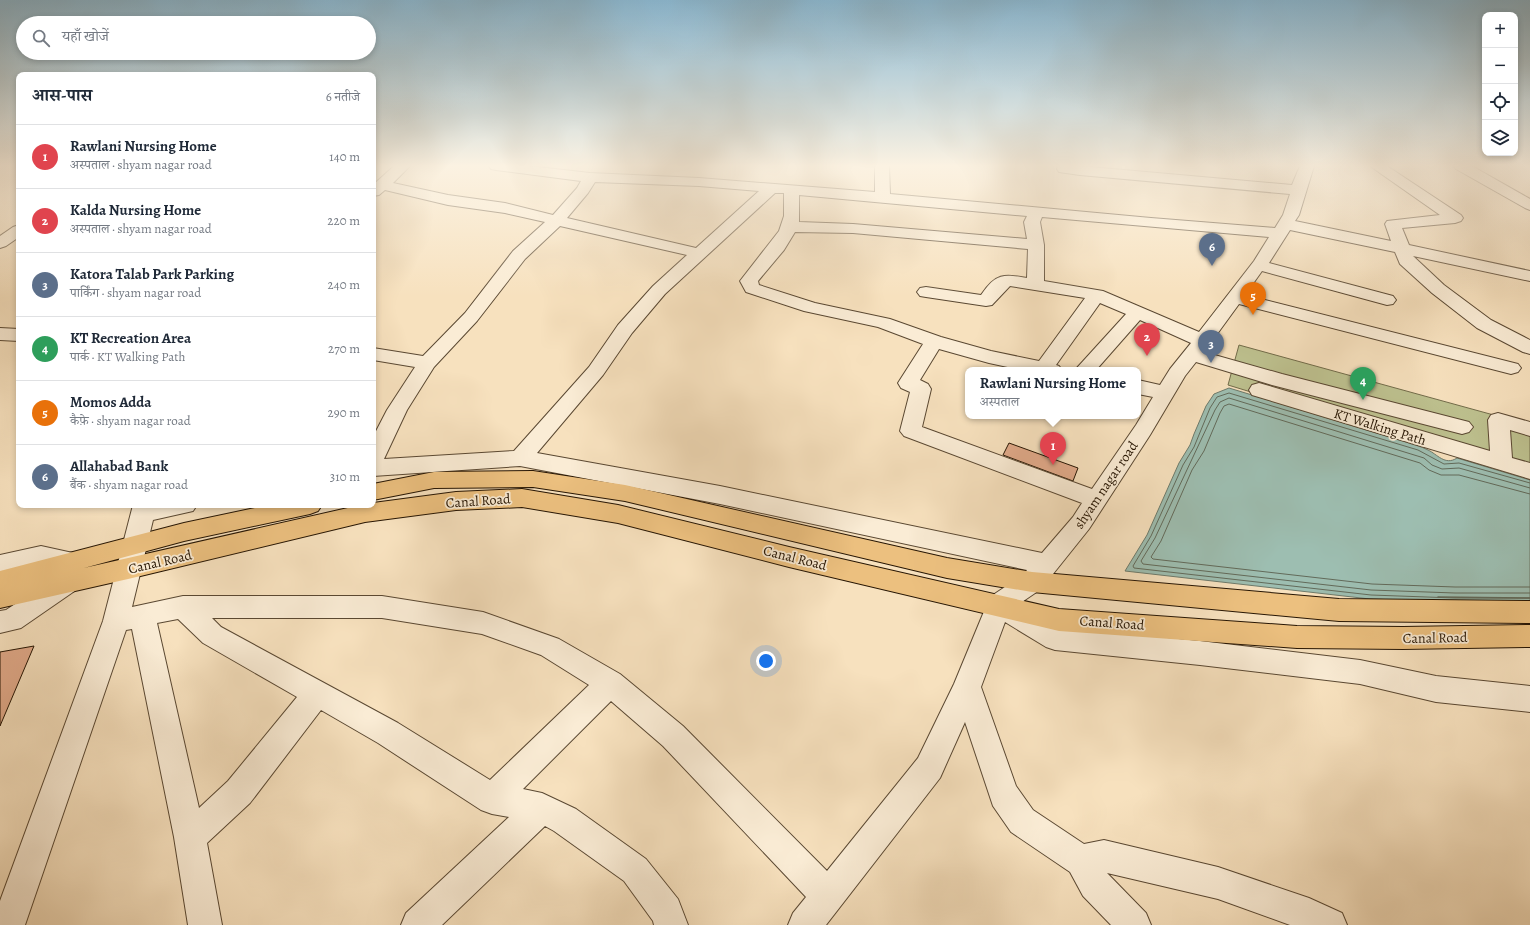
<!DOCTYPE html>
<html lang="hi">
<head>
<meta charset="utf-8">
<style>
  :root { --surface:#fff; --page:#f2f2f3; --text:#1f2937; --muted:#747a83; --line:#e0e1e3; --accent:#b45309 }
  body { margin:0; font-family:Alegreya,"Noto Serif Devanagari",serif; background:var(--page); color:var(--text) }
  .controls { position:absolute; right:12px; top:12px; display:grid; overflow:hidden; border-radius:8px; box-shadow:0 2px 6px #0003 }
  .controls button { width:36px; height:36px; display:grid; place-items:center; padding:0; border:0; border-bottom:1px solid var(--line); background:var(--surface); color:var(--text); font:20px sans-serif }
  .you { position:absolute; left:766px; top:661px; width:14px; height:14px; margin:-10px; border:3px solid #fff; border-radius:50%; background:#1a73e8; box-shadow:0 0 0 6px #1a73e833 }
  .badge { display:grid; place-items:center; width:26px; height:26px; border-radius:50%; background:var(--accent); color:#fff; font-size:13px; font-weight:700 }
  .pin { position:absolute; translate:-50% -33px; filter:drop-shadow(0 1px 2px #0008) }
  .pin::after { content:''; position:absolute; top:21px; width:14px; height:12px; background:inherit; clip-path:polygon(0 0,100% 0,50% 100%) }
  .popup { position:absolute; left:965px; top:367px; width:176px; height:52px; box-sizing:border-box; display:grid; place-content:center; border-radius:8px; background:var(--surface); filter:drop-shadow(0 1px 3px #0005); font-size:13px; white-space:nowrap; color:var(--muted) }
  .popup b { font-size:15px; color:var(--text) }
  .popup::after { content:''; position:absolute; left:50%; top:100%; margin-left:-8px; border:8px solid transparent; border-top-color:var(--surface) }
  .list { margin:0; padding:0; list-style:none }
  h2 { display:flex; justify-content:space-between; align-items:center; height:52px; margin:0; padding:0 16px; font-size:17px }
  h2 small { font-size:13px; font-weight:400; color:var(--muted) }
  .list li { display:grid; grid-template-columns:26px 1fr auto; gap:12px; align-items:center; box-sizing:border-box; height:64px; padding:0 16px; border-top:1px solid var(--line) }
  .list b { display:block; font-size:15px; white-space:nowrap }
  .list p { margin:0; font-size:13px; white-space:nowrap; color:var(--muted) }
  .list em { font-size:13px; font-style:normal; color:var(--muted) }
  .icon { flex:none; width:22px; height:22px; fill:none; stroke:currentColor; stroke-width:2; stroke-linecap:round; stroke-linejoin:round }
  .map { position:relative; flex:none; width:1530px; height:925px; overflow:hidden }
  .search { position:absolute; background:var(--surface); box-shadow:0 2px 6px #0003; left:16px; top:16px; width:360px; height:44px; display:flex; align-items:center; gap:10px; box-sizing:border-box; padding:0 14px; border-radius:22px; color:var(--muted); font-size:15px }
  .panel { position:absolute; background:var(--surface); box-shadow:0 2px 6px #0003; left:16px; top:72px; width:360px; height:436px; border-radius:8px }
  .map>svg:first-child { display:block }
  .green { fill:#bec290; stroke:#726c4a }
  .water { fill:#9dbeb1; stroke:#6d7a6b }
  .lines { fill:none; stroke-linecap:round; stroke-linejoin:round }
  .shore-far1 { stroke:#626a5a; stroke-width:1 }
  .shore { stroke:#626a5a; stroke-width:1.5 }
  .building { fill:#e1aa8a; stroke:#261503 }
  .minor-casing { stroke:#5a4832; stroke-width:2 }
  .major-casing { stroke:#261503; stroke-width:2 }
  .minor { fill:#faecd5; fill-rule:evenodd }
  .major { fill:#ecc07f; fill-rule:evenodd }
  .labels { text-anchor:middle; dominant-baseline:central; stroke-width:3.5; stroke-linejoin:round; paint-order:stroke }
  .street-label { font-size:14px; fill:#261503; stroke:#faecd5 }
</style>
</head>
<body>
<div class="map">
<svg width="1530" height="925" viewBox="0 0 1530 925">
  <rect width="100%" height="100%" fill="#f7e1be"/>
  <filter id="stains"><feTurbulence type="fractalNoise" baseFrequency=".005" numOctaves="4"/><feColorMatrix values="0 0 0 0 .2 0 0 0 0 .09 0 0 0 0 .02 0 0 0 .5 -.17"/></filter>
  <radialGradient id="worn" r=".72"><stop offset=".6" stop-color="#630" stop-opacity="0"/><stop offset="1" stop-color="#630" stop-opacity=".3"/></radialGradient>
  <polygon class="green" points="1239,345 1530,425 1530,477 1228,385"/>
  <path class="water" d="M1229,388L1406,442C1413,445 1421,446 1428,450C1437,454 1445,466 1457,458L1530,480V602H1455L1370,599L1125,571L1147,535L1179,463L1190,445L1194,434L1206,406L1214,394Z"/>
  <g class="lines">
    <g class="shore-far1">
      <polyline points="1530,483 1459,463 1444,464 1418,450 1229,393 1217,397 1210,408 1194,447 1183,465 1151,536 1133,566 1134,568 1371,595 1455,598 1530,598"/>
      <polyline points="1530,488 1459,468 1442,469 1432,465 1424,458 1229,398 1220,402 1215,410 1155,538 1141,561 1143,564 1371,590 1455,593 1530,593"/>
      <polyline points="1530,494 1459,475 1441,475 1429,470 1420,463 1229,404 1224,406 1220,413 1204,451 1192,470 1161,541 1151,557 1153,559 1372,584 1455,587 1530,587"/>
    </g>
    <polyline class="shore" points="1438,597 1530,598"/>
  </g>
  <g class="building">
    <polygon points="1009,443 1078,468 1073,481 1003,455"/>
    <polygon points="34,646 0,726 0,652"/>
  </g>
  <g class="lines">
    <g class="minor-casing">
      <g id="minor">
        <path d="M394,166H410L393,183L448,195L505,203L553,215L577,188L581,181L496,170L491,169L489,166H529L590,173L699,178L875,192V166H889L890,194L1151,218L1275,228L1283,215L1290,194L1080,175L1059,172L1057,169L1058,166H1079L1292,185L1300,166H1314L1299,215L1295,221L1391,241L1385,224L1387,221L1440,215L1370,166H1387L1461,215L1463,218L1461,221L1455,223L1402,228L1409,245L1530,271V281L1413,256L1444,285L1491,320L1530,340V354L1523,352L1477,328L1432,293L1400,264L1395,252L1290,230L1269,263L1393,296L1396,300L1393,304L1387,305L1262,271L1245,295L1518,364L1521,368L1518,372L1511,374L1239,304L1204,352L1282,374L1469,422L1473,427L1469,432L1462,434L1272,385L1196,362L1185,376L1150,435L1089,529L1041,589L1019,604L1059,628L1200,641L1360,660L1436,676L1530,686V712L1436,702L1360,684L1200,665L1055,650L1046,647L1005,622L981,687L1016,786L1033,810L1084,844L1104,840L1218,867L1309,898L1342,913L1347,925H1290L1218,899L1107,873L1146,913L1151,925H1111L1083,896L1070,872L1011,832L993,806L965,722L940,778L826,925H788L793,913L806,897L663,746L611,701L523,789L542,793L576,809L646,859L678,899L688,925H654L653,921L624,881L554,831L545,826L442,925H401L406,913L509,817L492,814L481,810L378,743L321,710L250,803L207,843L222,925H188L174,837L132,629L126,630L25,925H0V901L103,621L133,505H197L193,511L153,520L132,607L183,596H382L483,612L559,639L620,674L683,726L827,871L918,758L954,684L990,597L1023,575L1027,570L720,504L520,466L373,476V437L387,410L415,367L373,360V348L423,356L465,313L513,251L545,222L505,213L448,205L385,190L379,195L373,196V185ZM595,182L699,186L759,191L696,248L567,218L588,193ZM775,193H784V216L779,231L740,281L746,292L804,311L878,327L923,344L898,383L901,388L910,392L900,431L904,436L1082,503L1073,517L1042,553L720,486L537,453L603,375L632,333L665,294ZM799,195L1027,216L1024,222L1027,239L853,224L799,222ZM1042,217L1269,237L1254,261L1199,332L1103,291L1044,281V245L1040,222ZM560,226L687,255L653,286L618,325L589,367L514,451L384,459L407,410L434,367L477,321L525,259ZM795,232L853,233L1028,249L1027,278C1003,274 996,273 981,295L926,287L920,288L917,292L920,296L926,297L986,306L992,305L1010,286L1085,298L1039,361L991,351L941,337L890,319L815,303L759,285L758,281L784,250ZM1100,303L1126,314L1075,370H1096L1140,320L1191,343L1170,369L1160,385L1138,380V394L1153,397L1136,425L1092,489L922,427L931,389L928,384L920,380L939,349L989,363L1022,370H1062L1059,366L1056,365ZM212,618H382L482,634L541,655L589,685L490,780L398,723L221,627ZM178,619L203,643L297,697L228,781L199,808L157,623Z"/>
        <polygon points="1454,166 1472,166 1530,199 1530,210 1525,208 1456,169"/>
        <polygon points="19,225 19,237 6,246 0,248 0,236 13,227"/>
        <polygon points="0,328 19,329 19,341 0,340"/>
        <polygon points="1259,383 1490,451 1488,420 1491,415 1498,413 1530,422 1530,436 1510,430 1512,458 1530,463 1530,479 1252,395 1249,390 1252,385"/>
        <polygon points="41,546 82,555 85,562 82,569 73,572 41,566 0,575 0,555"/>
        <polygon points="67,573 76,576 80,583 76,590 21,628 0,633 0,611 6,610 58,576"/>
      </g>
    </g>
    <g class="major-casing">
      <g id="major">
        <polygon points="533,471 625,485 947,558 1032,572 1339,599 1530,601 1530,623 1339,621 1032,592 947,578 625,501 533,487 434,488 373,500 373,484 434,472"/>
        <polygon points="522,489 618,505 789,547 1059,609 1297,626 1403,627 1530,625 1530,647 1403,649 1297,648 1059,631 789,567 618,523 522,507 456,510 365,522 128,579 0,608 0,571 184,523 269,505 322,505 318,511 310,514 184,541 84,568 361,505 373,505 373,503 456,492"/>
      </g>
    </g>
    <use href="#minor" class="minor"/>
    <use href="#major" class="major"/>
  </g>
  <linearGradient id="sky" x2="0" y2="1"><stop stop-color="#8ab8d2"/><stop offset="0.56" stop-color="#fbf2e2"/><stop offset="1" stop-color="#fbf2e2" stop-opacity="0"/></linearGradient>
  <rect width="1530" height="296" fill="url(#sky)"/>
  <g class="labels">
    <g class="street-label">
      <text transform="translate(1380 427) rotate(17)">KT Walking Path</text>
      <text transform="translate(1106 485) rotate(-56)">shyam nagar road</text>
      <text transform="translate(478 501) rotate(-4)">Canal Road</text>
      <text transform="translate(795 558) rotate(14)">Canal Road</text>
      <text transform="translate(160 562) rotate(-13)">Canal Road</text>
      <text transform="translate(1112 623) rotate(4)">Canal Road</text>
      <text transform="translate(1435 638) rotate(-1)">Canal Road</text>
    </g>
  </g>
  <rect width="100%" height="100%" filter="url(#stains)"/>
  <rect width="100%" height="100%" fill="url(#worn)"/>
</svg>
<div class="controls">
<button>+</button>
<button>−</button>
<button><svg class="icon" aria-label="locate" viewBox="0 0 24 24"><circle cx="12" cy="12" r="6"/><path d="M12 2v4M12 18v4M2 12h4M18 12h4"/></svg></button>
<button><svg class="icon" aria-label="layers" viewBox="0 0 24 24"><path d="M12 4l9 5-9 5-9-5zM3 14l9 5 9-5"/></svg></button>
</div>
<div class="you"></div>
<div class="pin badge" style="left:1053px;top:465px;background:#e0444e">1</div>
<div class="popup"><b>Rawlani Nursing Home</b>अस्पताल</div>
<div class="pin badge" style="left:1147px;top:356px;background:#e0444e">2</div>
<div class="pin badge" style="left:1211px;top:363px;background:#5c6f8a">3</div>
<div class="pin badge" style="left:1363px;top:400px;background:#2e9e5b">4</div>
<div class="pin badge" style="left:1253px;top:315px;background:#e8710a">5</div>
<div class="pin badge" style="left:1212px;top:266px;background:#5c6f8a">6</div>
<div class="search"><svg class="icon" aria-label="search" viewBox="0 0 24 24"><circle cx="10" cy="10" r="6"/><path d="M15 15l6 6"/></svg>यहाँ खोजें</div>
<section class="panel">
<h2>आस-पास<small>6 नतीजे</small></h2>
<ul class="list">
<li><span class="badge" style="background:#e0444e">1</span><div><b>Rawlani Nursing Home</b><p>अस्पताल · shyam nagar road</p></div><em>140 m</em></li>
<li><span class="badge" style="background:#e0444e">2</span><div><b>Kalda Nursing Home</b><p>अस्पताल · shyam nagar road</p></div><em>220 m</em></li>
<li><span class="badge" style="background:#5c6f8a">3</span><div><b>Katora Talab Park Parking</b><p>पार्किंग · shyam nagar road</p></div><em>240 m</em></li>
<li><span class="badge" style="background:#2e9e5b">4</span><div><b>KT Recreation Area</b><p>पार्क · KT Walking Path</p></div><em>270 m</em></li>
<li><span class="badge" style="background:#e8710a">5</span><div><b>Momos Adda</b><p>कैफ़े · shyam nagar road</p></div><em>290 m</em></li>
<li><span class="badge" style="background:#5c6f8a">6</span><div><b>Allahabad Bank</b><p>बैंक · shyam nagar road</p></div><em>310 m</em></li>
</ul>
</section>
</div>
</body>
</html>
